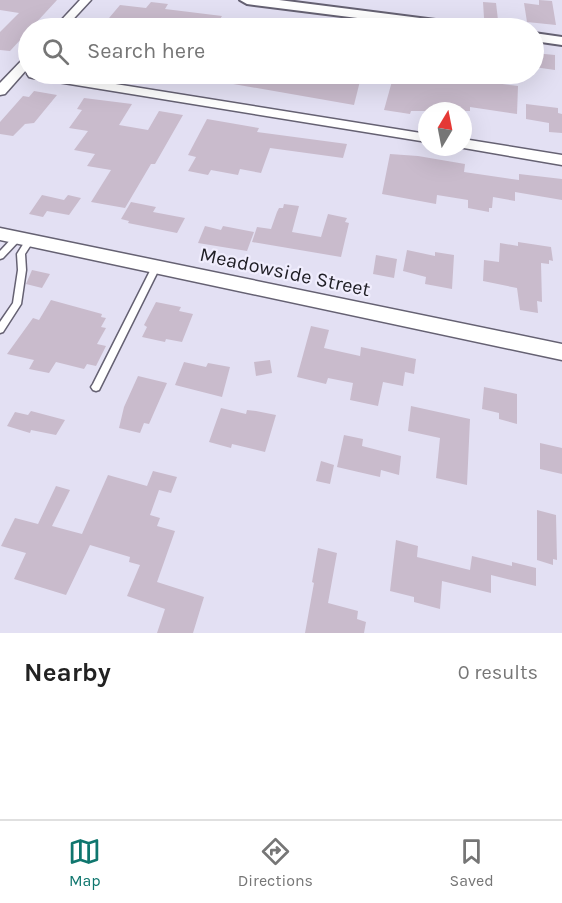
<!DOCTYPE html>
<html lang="en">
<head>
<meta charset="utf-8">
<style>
  :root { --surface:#fff; --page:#f2f2f2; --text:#222; --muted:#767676; --line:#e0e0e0; --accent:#0f766e }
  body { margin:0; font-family:Karla,sans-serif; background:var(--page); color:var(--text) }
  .compass { position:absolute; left:418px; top:102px; width:54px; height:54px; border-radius:50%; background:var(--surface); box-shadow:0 6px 24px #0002; rotate:10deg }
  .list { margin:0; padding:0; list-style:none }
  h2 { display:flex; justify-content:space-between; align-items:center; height:78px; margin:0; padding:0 24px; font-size:26px }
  h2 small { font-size:20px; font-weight:400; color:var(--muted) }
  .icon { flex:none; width:33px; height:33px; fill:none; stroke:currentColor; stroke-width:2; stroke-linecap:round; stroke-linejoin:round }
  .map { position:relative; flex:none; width:562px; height:633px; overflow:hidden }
  .search { position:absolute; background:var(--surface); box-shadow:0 6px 24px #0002; left:18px; right:18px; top:18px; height:66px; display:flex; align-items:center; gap:15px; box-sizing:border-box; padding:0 21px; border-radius:33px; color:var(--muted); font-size:22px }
  .sheet { height:186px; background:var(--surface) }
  nav { display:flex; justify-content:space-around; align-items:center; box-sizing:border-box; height:84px; border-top:2px solid var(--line); background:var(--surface); font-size:16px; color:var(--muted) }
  nav a { display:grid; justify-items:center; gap:3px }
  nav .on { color:var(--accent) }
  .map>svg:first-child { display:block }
  .building { fill:#c9bbcc }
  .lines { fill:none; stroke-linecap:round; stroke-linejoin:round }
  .service-casing { stroke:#656172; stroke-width:3 }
  .minor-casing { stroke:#656172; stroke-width:3 }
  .tertiary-casing { stroke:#656172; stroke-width:4 }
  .service { fill:#fff; fill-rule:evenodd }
  .minor { fill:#fff; fill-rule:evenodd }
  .tertiary { fill:#fff; fill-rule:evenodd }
  .labels { text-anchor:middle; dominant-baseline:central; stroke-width:4.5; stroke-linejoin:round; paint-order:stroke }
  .street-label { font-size:20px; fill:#1f1e25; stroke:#f0edfd }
</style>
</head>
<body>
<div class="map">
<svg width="562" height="633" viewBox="0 0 562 633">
  <rect width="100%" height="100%" fill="#e3e0f3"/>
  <g class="building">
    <polygon points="0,0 57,0 10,51 0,50 0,32 19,13 0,10"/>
    <polygon points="539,0 552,1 556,25 527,22 524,3 539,5"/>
    <polygon points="151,2 168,4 165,9 222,16 214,28 198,26 196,28 177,28 178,26 144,22 139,28 123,28 125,27 104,24 120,5 146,8"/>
    <polygon points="483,2 496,3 498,20 484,18"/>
    <polygon points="534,53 555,55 555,70 534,67"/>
    <polygon points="217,74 255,74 287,83 288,79 299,81 303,74 340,74 339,77 360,81 354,105 216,81"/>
    <polygon points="394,74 474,74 473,80 518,86 517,114 470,107 470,111 411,111 410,114 384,110"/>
    <polygon points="34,91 57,95 34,123 25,124 13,136 0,134 0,122 23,96 29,97"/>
    <polygon points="84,98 132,104 119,125 148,130 159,111 183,115 155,164 151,164 125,208 91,202 111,170 87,166 95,154 74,150 88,131 69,128 82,110 77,109"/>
    <polygon points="526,104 558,108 558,113 562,114 562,133 549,132 549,123 526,119"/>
    <polygon points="207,119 259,128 257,132 347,144 343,158 270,148 261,173 240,169 238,175 211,170 208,175 188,171 196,157 188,155"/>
    <polygon points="390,154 418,156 465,164 464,172 519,180 519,174 562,179 562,200 515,192 515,201 493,197 492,208 489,208 489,212 468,208 468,200 437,195 436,204 382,194"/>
    <polygon points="42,195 64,200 68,195 81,198 69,215 47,211 43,217 29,214"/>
    <polygon points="131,202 156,207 153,212 185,218 177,233 128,223 129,221 121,219"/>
    <polygon points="284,204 299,206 292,232 321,237 328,214 347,218 345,222 349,223 341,257 252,242 257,227 271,229 277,212 279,208 283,208"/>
    <polygon points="205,226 221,230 223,226 254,232 247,251 198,243"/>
    <polygon points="518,242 551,247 553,261 549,260 549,264 541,263 542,302 537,301 538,313 520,310 517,288 483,281 484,260 499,262 500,243 518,246"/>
    <polygon points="407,250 435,256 435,252 454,255 452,289 425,284 426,277 403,271"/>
    <polygon points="376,255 397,259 394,278 373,274"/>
    <polygon points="32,270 50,274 42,288 26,284"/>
    <polygon points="51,300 102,314 101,317 106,318 101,327 106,328 97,344 106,346 96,366 87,364 84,369 56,362 49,373 29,369 34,360 7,354 33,318 39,320"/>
    <polygon points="156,302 181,307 179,311 193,314 182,342 166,339 165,342 142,337 147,327 144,325"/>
    <polygon points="311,326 329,330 324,348 360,356 361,347 416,359 414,374 405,372 403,386 383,382 378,406 350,400 353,383 328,378 326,384 297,377"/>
    <polygon points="270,360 272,373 256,376 254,362"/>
    <polygon points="184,362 206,367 208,363 230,367 222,397 175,385"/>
    <polygon points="138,376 167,383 149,424 144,423 140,433 119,428 124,407"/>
    <polygon points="484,387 517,394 517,424 499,419 499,413 482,409"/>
    <polygon points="411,406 470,419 467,485 436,478 440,438 408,431"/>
    <polygon points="221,408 246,414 247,410 256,411 276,415 265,452 232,444 231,448 209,442"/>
    <polygon points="31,411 65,420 56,435 31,430 30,433 7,426 15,412 28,415"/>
    <polygon points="344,435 363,439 362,446 401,456 399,475 381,470 380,477 337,467"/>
    <polygon points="540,443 562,448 562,474 540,469"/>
    <polygon points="321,461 334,465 330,484 316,481"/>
    <polygon points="153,471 177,477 171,493 159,490 150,515 160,518 157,526 175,531 157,582 204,597 193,633 157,633 165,609 127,596 140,565 129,562 130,557 90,545 66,595 14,579 26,553 1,546 15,518 38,524 56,486 70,490 52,526 82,534 108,475 147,486"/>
    <polygon points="537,510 556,515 557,560 553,559 553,565 537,560"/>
    <polygon points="396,540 418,546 417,557 470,570 472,556 512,566 512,562 536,568 536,586 491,575 491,593 442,581 440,609 414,602 414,597 390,591"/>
    <polygon points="318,548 337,553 328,603 358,611 357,619 366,622 364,633 305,633 314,583 312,582"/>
  </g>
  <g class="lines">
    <g class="service-casing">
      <g id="service">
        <polygon points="17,235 21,238 20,240 3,258 0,259 0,251 14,236"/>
        <polygon points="30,237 34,240 25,254 26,270 21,304 3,332 0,333 0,322 13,303 18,270 17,254 27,238"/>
        <polygon points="156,264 160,267 99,390 96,391 93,390 91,387 93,384 152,267"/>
      </g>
    </g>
    <g class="minor-casing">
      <g id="minor">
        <polygon points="80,0 91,0 65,28 54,28"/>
        <polygon points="28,57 28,68 5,94 0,95 0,83 24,58"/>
        <polygon points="28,71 28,74 53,74 427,134 427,142 33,78 29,77 27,74"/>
        <polygon points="463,139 562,155 562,165 458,147 463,147"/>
        <polygon points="0,228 562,344 562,360 0,240"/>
      </g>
    </g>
    <g class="tertiary-casing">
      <g id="tertiary">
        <polygon points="240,0 279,0 467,24 474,28 437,28 247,4"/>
        <polygon points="534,33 562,37 562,45 534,41"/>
      </g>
    </g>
    <use href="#service" class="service"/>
    <use href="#minor" class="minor"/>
    <use href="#tertiary" class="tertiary"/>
  </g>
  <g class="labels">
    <g class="street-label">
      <text transform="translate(285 272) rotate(12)">Meadowside Street</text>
    </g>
  </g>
</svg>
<svg class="compass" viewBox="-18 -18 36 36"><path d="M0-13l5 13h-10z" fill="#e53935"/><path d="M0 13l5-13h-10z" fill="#767676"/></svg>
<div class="search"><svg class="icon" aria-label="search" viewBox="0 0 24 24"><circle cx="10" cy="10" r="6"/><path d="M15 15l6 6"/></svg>Search here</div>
</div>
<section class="sheet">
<h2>Nearby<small>0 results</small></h2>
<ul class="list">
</ul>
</section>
<nav>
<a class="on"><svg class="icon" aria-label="map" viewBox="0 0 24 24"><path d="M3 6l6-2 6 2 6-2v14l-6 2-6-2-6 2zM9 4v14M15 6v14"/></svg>Map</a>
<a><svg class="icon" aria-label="directions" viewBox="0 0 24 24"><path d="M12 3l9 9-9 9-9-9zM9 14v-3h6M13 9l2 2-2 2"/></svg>Directions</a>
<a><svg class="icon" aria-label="saved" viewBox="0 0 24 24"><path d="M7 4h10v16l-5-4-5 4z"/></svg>Saved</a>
</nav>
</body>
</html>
